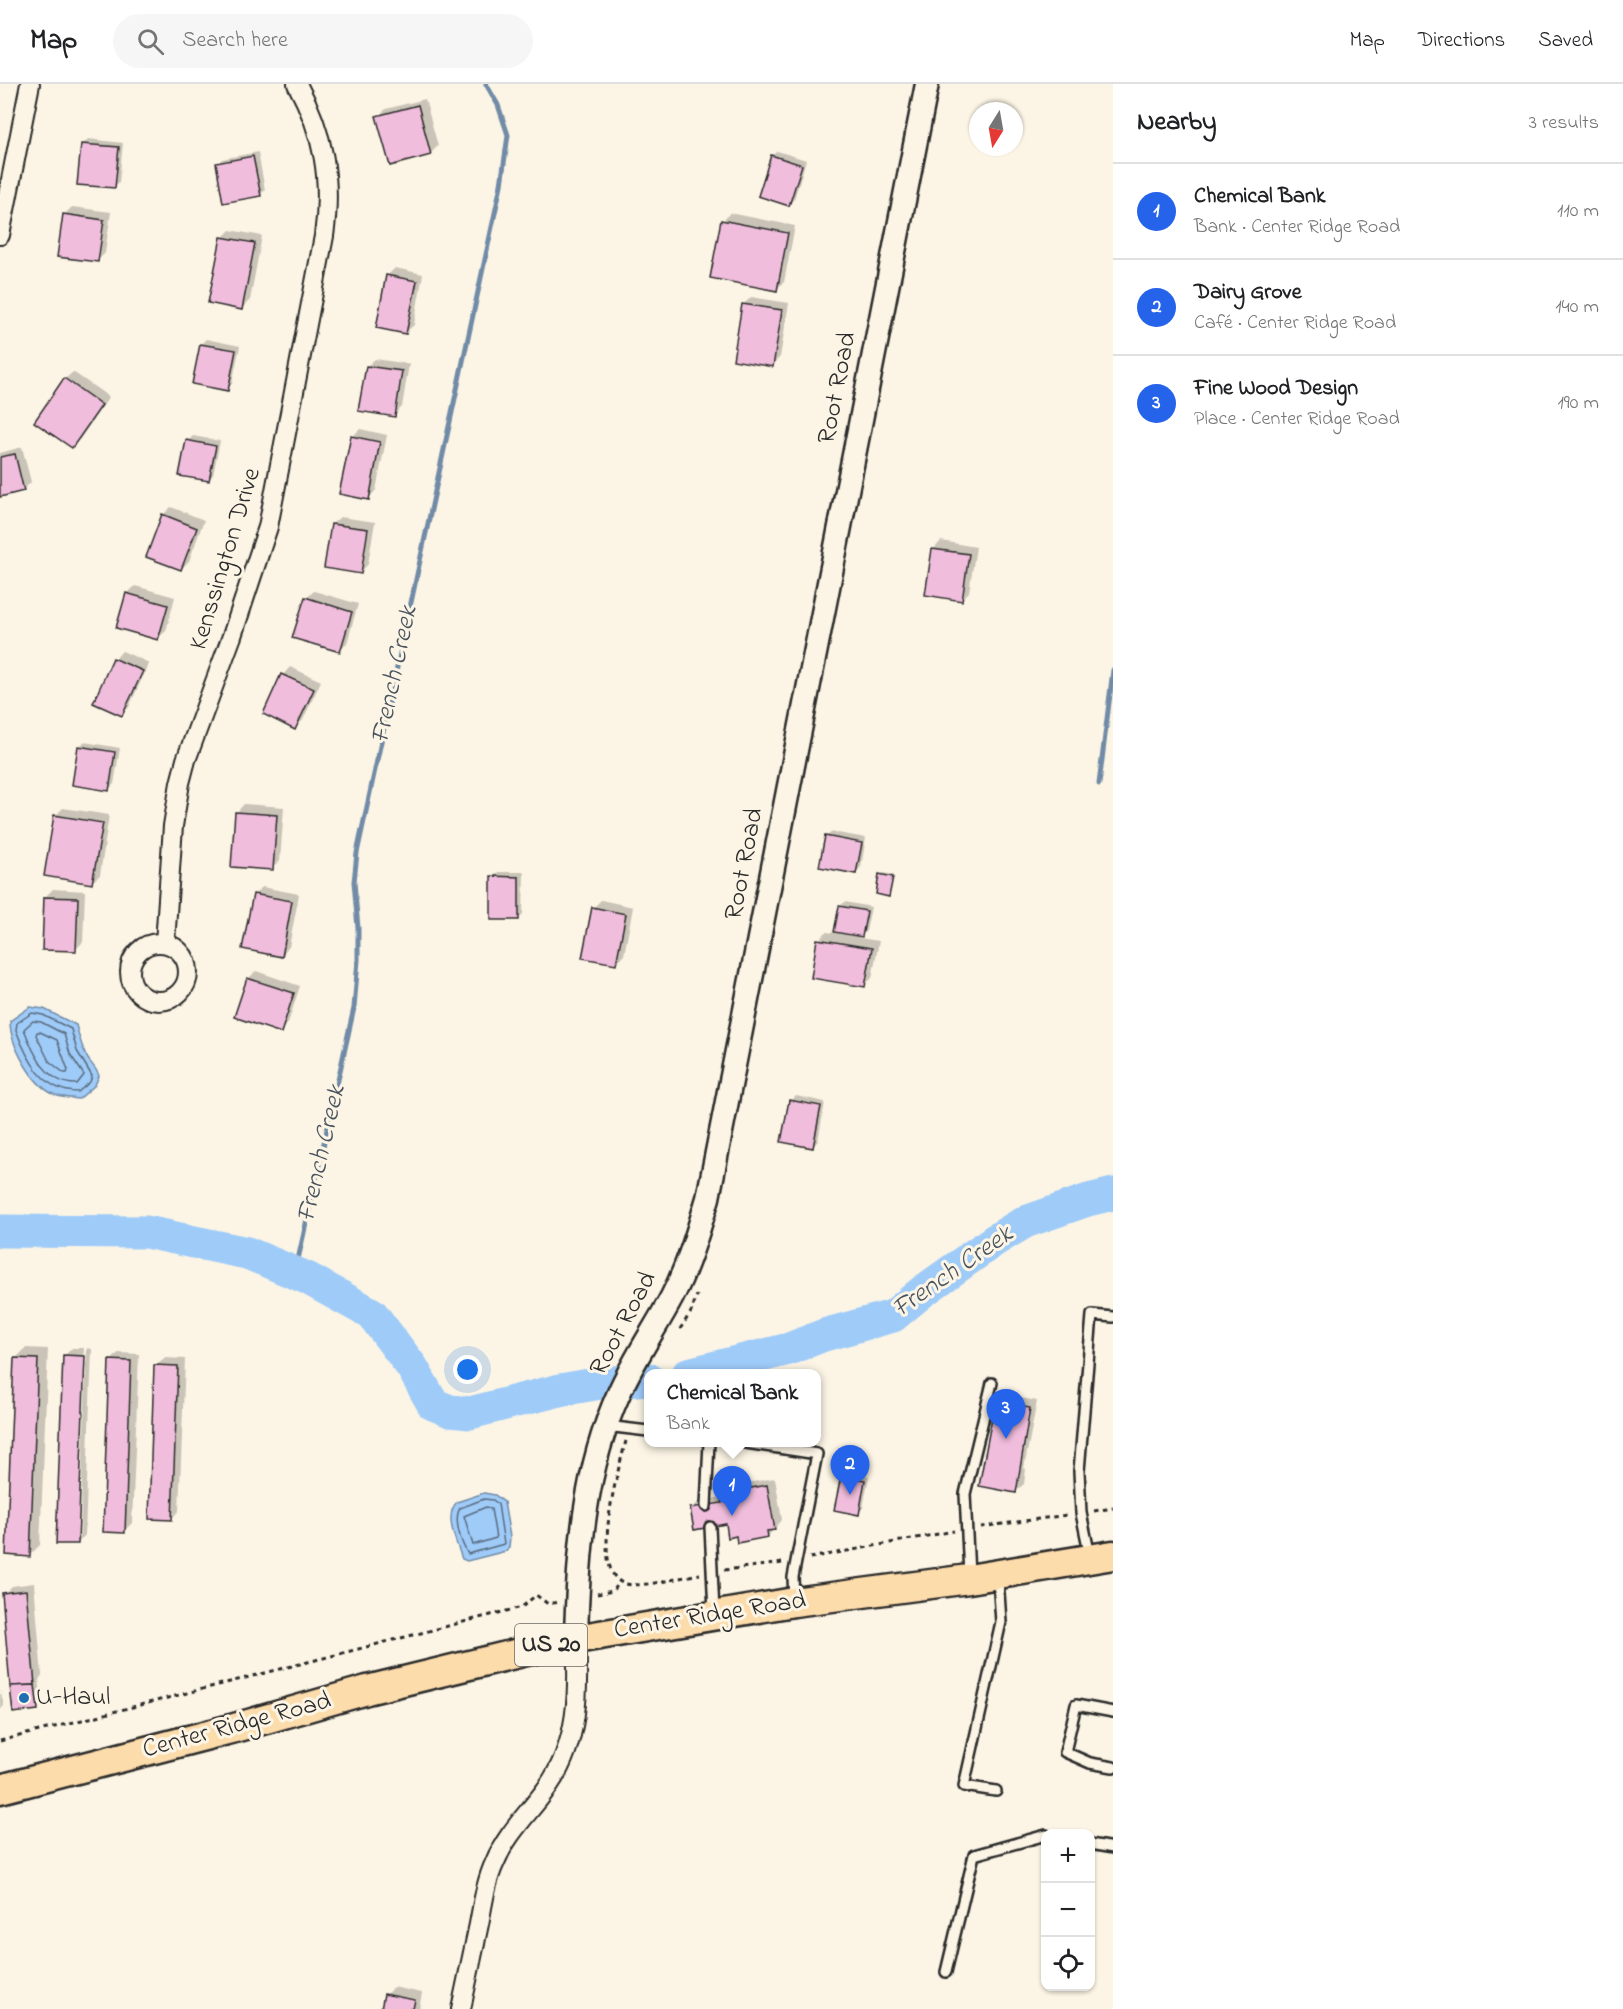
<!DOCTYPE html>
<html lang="en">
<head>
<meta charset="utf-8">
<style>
  :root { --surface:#fff; --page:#f6f6f6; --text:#202124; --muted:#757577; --line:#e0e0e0; --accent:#2563eb }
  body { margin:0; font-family:"Indie Flower",sans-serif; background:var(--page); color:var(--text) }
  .controls { position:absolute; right:18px; bottom:18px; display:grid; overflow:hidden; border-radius:12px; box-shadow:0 2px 4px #0004 }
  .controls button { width:54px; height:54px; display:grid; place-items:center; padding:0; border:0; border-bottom:2px solid var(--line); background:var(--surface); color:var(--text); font:30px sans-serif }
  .compass { position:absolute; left:969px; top:18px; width:54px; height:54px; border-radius:50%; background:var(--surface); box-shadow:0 2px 4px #0004; rotate:191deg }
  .you { position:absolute; left:468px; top:1286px; width:21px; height:21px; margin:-15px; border:4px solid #fff; border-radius:50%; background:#1a73e8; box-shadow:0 0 0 9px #1a73e833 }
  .badge { display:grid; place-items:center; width:39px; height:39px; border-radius:50%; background:var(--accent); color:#fff; font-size:20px; font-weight:700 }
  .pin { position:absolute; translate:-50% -50px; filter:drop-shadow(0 2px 3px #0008) }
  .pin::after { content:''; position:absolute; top:32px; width:21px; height:18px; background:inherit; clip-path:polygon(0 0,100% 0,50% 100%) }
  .popup { position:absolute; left:644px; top:1285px; width:177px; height:78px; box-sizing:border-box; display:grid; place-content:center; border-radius:12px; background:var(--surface); filter:drop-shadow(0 2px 4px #0005); font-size:20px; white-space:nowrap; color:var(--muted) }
  .popup b { font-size:22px; color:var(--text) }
  .popup::after { content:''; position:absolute; left:50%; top:100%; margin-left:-12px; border:12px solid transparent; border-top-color:var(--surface) }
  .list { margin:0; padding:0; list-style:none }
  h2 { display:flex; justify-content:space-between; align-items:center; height:78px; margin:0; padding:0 24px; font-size:26px }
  h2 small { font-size:20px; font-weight:400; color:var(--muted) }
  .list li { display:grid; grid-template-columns:39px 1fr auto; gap:18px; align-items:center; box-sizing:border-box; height:96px; padding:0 24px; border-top:2px solid var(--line) }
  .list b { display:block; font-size:22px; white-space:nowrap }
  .list p { margin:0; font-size:20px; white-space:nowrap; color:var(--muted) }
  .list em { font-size:20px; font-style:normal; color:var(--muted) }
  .icon { flex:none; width:33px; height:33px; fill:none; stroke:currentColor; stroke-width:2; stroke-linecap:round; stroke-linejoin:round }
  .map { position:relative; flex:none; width:1113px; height:1925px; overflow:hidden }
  header { display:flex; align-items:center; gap:36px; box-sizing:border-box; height:84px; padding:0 30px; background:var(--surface); border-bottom:2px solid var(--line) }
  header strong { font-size:28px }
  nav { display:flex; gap:33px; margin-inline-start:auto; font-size:21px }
  .search { width:420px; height:54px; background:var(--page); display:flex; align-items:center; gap:15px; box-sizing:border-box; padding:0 21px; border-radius:33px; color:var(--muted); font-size:22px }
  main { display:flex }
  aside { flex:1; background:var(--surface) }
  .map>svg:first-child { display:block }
  .water { fill:#9fcbf9; stroke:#718ba7; stroke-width:1.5 }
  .shadow { fill:#0003 }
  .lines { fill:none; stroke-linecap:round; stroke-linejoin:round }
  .shore { stroke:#596b7d; stroke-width:1.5 }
  .stream { stroke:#718ba7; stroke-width:5 }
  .river { stroke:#9fcbf9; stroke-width:33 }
  .building { fill:#f0bddc; stroke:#2b2b2b; stroke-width:1.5 }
  .service-casing { stroke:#2b2b2b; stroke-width:14 }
  .minor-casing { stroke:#2b2b2b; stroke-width:22 }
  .tertiary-casing { stroke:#2b2b2b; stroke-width:27 }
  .primary-casing { stroke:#2b2b2b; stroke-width:33 }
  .path { stroke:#2b2b2b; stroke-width:3; stroke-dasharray:4.5 4.5; stroke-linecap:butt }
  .service { stroke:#fcf5e5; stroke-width:9 }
  .minor { stroke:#fcf5e5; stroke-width:18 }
  .tertiary { stroke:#fcf5e5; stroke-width:22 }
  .primary { stroke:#fddcac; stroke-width:28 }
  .poi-dot { fill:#1f6fb2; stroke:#fcf5e5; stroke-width:2 }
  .labels { text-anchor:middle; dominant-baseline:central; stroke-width:6; stroke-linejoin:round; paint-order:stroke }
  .shield { fill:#fcf5e5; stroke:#6a6863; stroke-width:1.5 }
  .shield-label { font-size:24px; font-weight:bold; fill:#2b2b2b }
  .street-label { font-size:26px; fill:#2b2b2b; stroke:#fcf5e5 }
  .poi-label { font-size:26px; fill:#2b2b2b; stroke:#fcf5e5; text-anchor:start }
  .water-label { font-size:27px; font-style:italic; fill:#48535e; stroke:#fcf5e5 }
</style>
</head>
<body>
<header>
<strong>Map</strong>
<div class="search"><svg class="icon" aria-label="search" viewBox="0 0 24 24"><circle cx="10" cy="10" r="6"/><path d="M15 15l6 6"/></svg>Search here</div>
<nav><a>Map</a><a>Directions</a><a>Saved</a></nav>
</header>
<main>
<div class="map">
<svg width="1113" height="1925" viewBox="0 0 1113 1925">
  <rect width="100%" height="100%" fill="#fcf5e5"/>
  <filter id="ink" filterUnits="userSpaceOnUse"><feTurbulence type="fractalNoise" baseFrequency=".0167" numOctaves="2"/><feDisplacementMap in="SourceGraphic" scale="12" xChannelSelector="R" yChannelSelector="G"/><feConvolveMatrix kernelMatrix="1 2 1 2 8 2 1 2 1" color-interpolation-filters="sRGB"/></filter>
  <g filter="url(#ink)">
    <g class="water">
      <path d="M30,923L44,925L76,941C79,952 82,965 88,975C92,981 97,985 99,992L95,1001L79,1015C72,1014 62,1014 55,1011C32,1001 10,961 10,937Z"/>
      <path d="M484,1409L495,1411L504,1418L510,1453L509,1463L506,1467L467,1477L462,1475C457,1459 443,1432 457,1418Z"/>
    </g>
    <g class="shadow">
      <polygon points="425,15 438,62 430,70 378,33 386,25"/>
      <polygon points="88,55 123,59 119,98 115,102 83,60"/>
      <polygon points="777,67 806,76 794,115 789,120 772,72"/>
      <polygon points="258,68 265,106 260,111 217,80 222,75"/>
      <polygon points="72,123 111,128 105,169 97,177 64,131"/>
      <polygon points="730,129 795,142 784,198 776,205 723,137"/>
      <polygon points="230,146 262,152 250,216 242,224 222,154"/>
      <polygon points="395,184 423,190 414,241 406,248 387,192"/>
      <polygon points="751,213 789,219 780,273 772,281 744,220"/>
      <polygon points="206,255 240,262 232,300 227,305 201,260"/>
      <polygon points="375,275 409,280 402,323 394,331 367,282"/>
      <polygon points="73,288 109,313 80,355 72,362 65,295"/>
      <polygon points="360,345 387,351 376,406 369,414 352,353"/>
      <polygon points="193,352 220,357 213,391 208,396 188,357"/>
      <polygon points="22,363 31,398 23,406 0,412 0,369"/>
      <polygon points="171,423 204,436 189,477 181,485 163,431"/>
      <polygon points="340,433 375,438 368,480 361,488 332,440"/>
      <polygon points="941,457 976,463 969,508 961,516 934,465"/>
      <polygon points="135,502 175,513 166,547 158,554 127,510"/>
      <polygon points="314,507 358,520 347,559 339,566 306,514"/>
      <polygon points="122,567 149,579 129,623 122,631 95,618 115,575"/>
      <polygon points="290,583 321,597 303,636 295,644 283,591"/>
      <polygon points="84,658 120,664 114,700 109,705 79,663"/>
      <polygon points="244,720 284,723 280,777 272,784 237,728"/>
      <polygon points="63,724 109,731 100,791 92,798 56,731"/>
      <polygon points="832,748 866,754 861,783 856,788 827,752"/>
      <polygon points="498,788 524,788 523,830 518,835 493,793"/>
      <polygon points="883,789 894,791 889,811 881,791"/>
      <polygon points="262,803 299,810 289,863 281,871 254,811"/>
      <polygon points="53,805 85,807 83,858 75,866 45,813"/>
      <polygon points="601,816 633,823 624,871 616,879 593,824"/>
      <polygon points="845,818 871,823 866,847 859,854 879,857 872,894 864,902 819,856 826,848 835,849 840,822"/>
      <polygon points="256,887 300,902 288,939 280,947 248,895"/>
      <polygon points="796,1012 825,1018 818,1057 813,1062 791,1017"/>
      <polygon points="26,1264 48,1265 40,1461 30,1471 15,1275"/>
      <polygon points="72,1264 84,1264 77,1453 80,1453 87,1264 92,1265 85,1451 78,1459 57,1458 64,1272"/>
      <polygon points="118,1269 139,1270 132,1439 124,1447 111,1277"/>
      <polygon points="164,1274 185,1275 179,1427 171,1435 156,1282"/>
      <polygon points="1004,1311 1037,1317 1024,1384 1026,1385 1024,1400 1016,1407 997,1319"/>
      <polygon points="847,1388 869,1392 863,1424 858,1429 842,1393"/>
      <polygon points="775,1394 782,1436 768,1452 737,1451 727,1439 692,1425 699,1417 722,1413 722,1410 730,1402"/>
      <polygon points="34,1499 42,1592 39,1595 42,1620 38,1625 4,1510 12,1502"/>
      <polygon points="0,1606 4,1622 0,1626"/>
      <polygon points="393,1903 422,1909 419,1925 383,1925 386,1911"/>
    </g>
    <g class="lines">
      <g class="shore">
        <path d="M32,929L43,931L71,945L77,967L92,992L90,998L78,1008C43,1008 27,975 16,946L17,939Z"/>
        <path d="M33,937L41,938L64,950L70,970L84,991L77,1000C47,1001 33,969 24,945Z"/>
        <polygon points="37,948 40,948 57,956 68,986 67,989 64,989 49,977 36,951"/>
        <path d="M484,1415L493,1416L498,1420L504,1460L468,1470C461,1459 453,1436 460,1424Z"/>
        <polygon points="486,1423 491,1425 496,1454 473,1461 464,1432"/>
      </g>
      <g class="stream">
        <polyline points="1099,700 1113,586"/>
        <polyline points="295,1189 354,924 358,876 358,844 354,798 357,769 501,101 508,51 498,21 486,0"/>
      </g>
      <g class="river">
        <polyline points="0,1147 146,1148 247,1169 307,1194 372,1230 412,1283 433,1320 450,1327 470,1329 560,1306 601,1299 648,1295"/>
        <polyline points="688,1290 789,1265 824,1251 893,1232 922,1208 995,1156 1025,1138 1088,1116 1113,1110"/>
      </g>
    </g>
    <g class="building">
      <polygon points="418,21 431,71 390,82 376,32"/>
      <polygon points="81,60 119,63 115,104 77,101"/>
      <polygon points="771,71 802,81 789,122 758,112"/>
      <polygon points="253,72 261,112 223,119 216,79"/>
      <polygon points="63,130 104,136 98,178 57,173"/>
      <polygon points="721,136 788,149 777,207 710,194"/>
      <polygon points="221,153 255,159 242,226 208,219"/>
      <polygon points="386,191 417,197 406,250 376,244"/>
      <polygon points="742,220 782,226 773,283 733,276"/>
      <polygon points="200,260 236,266 228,307 192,300"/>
      <polygon points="366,282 402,287 395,333 358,327"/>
      <polygon points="64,294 102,321 72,364 34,338"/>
      <polygon points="351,352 380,358 369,416 339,410"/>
      <polygon points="186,356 216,362 209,397 179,392"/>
      <polygon points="15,370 24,407 0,413 0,373"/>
      <polygon points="162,430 197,444 181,486 146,473"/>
      <polygon points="331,440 368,445 361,490 324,484"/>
      <polygon points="932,465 969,470 962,517 925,511"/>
      <polygon points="126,509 168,521 158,556 116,544"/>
      <polygon points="305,513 352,528 340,568 292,554"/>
      <polygon points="113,574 143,587 122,632 93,619"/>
      <polygon points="281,590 314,605 295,646 263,630"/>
      <polygon points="78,662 115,668 109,707 72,701"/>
      <polygon points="235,728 277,731 273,786 231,783"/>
      <polygon points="54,731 103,739 92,800 44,792"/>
      <polygon points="825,752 862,759 856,790 819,783"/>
      <polygon points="879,790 893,793 889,813 876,810"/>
      <polygon points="491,792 519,793 519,836 491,836"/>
      <polygon points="253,810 292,817 282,873 242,865"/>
      <polygon points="44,813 78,814 76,867 42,866"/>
      <polygon points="839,822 867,827 862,853 834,848"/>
      <polygon points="592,823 626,830 616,880 582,874"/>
      <polygon points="817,855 872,864 865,903 811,894"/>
      <polygon points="247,894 294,909 281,949 234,933"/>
      <polygon points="789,1016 821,1022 813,1064 781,1058"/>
      <polygon points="63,1271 85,1272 78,1460 56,1460"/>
      <polygon points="14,1274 38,1275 30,1473 6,1471"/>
      <polygon points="109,1276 131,1277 125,1449 103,1448"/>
      <polygon points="154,1281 178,1282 172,1436 149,1435"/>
      <polygon points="995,1318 1030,1324 1016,1409 979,1402"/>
      <polygon points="841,1392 865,1396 859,1431 834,1426"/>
      <polygon points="767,1401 775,1446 767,1447 768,1453 737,1459 736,1452 728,1454 726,1440 694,1446 690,1424 722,1419 720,1410"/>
      <polygon points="26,1506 35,1601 10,1602 2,1509"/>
      <polygon points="35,1601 38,1626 13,1629 10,1602"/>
      <polygon points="384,1910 415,1916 413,1925 381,1925"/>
    </g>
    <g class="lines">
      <g class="service-casing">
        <g id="service">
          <polyline points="606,1342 648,1347"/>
          <polyline points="739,1358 817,1370 793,1493 794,1516"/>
          <polyline points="706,1422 709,1358"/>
          <polyline points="710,1443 714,1528"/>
          <polyline points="1090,1472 1081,1429 1079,1387 1092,1231 1113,1233"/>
          <polyline points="969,1491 965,1410 992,1299"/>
          <polyline points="1113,1628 1076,1621 1065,1668 1090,1679 1113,1683"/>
          <polyline points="996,1707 964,1702 1001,1538 998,1494"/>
          <polyline points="1090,1760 1113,1764"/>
          <polyline points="946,1888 974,1771 1046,1751"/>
        </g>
      </g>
      <g class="minor-casing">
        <g id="minor">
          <polyline points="0,151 30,0"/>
          <circle cx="159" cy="888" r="29"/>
          <path d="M165,859L173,742L180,699L186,676L232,552L268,443L324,152C332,95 324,50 297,0"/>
          <path d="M461,1925C467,1897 473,1868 479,1840C483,1819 486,1797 495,1778C507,1749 529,1729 547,1704C579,1659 579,1607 576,1555"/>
        </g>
      </g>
      <g class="tertiary-casing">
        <path id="tertiary" d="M576,1555C578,1471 584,1386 619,1309C634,1275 655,1245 672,1213C688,1182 698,1148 708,1114L927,0"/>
      </g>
      <g class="primary-casing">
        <polyline id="primary" points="0,1705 231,1645 367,1606 576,1555 794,1518 969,1495 1113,1471"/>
      </g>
      <g class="path">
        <polyline points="680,1245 691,1228 697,1211"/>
        <path d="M626,1357C619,1383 587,1491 626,1500C643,1504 681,1493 700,1490"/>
        <polyline points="1094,1427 1113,1424"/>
        <polyline points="981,1443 1067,1431"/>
        <polyline points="810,1474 954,1447"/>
        <polyline points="724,1486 783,1479"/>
        <polyline points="597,1510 613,1507 620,1498"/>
        <polyline points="0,1657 522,1523 536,1511 548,1520 558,1518"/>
      </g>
      <use href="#service" class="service"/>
      <use href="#minor" class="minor"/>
      <use href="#tertiary" class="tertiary"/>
      <use href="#primary" class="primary"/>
    </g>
  </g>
  <circle class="poi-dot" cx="24" cy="1614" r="6"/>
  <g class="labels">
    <rect class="shield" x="515" y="1540" width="72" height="42" rx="4.5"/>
    <g class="shield-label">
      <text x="551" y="1561">US 20</text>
    </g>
    <g class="street-label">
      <text transform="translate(838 304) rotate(-79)">Root Road</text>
      <text transform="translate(226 475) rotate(-73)">Kenssington Drive</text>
      <text transform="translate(745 780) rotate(-79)">Root Road</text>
      <text transform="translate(624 1240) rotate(-62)">Root Road</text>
      <text transform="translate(710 1532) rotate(-9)">Center Ridge Road</text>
      <text transform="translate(237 1642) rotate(-15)">Center Ridge Road</text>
    </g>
    <g class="poi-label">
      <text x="36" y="1614">U-Haul</text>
    </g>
    <g class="water-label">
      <text transform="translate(395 591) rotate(-78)">French Creek</text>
      <text transform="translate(322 1070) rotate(-77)">French Creek</text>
      <text transform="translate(953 1188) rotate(-35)">French Creek</text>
    </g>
  </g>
</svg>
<div class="controls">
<button>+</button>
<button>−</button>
<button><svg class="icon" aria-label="locate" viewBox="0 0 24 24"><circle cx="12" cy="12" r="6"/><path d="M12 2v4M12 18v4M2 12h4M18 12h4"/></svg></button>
</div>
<svg class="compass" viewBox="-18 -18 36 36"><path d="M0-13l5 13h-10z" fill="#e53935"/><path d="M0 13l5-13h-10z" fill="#757577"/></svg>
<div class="you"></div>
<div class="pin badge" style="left:732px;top:1432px">1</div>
<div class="popup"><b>Chemical Bank</b>Bank</div>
<div class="pin badge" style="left:850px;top:1411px">2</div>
<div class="pin badge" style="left:1006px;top:1355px">3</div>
</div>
<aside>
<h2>Nearby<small>3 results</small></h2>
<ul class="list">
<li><span class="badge">1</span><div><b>Chemical Bank</b><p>Bank · Center Ridge Road</p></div><em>110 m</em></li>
<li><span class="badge">2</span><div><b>Dairy Grove</b><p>Café · Center Ridge Road</p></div><em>140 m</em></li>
<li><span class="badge">3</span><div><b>Fine Wood Design</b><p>Place · Center Ridge Road</p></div><em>190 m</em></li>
</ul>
</aside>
</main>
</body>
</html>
